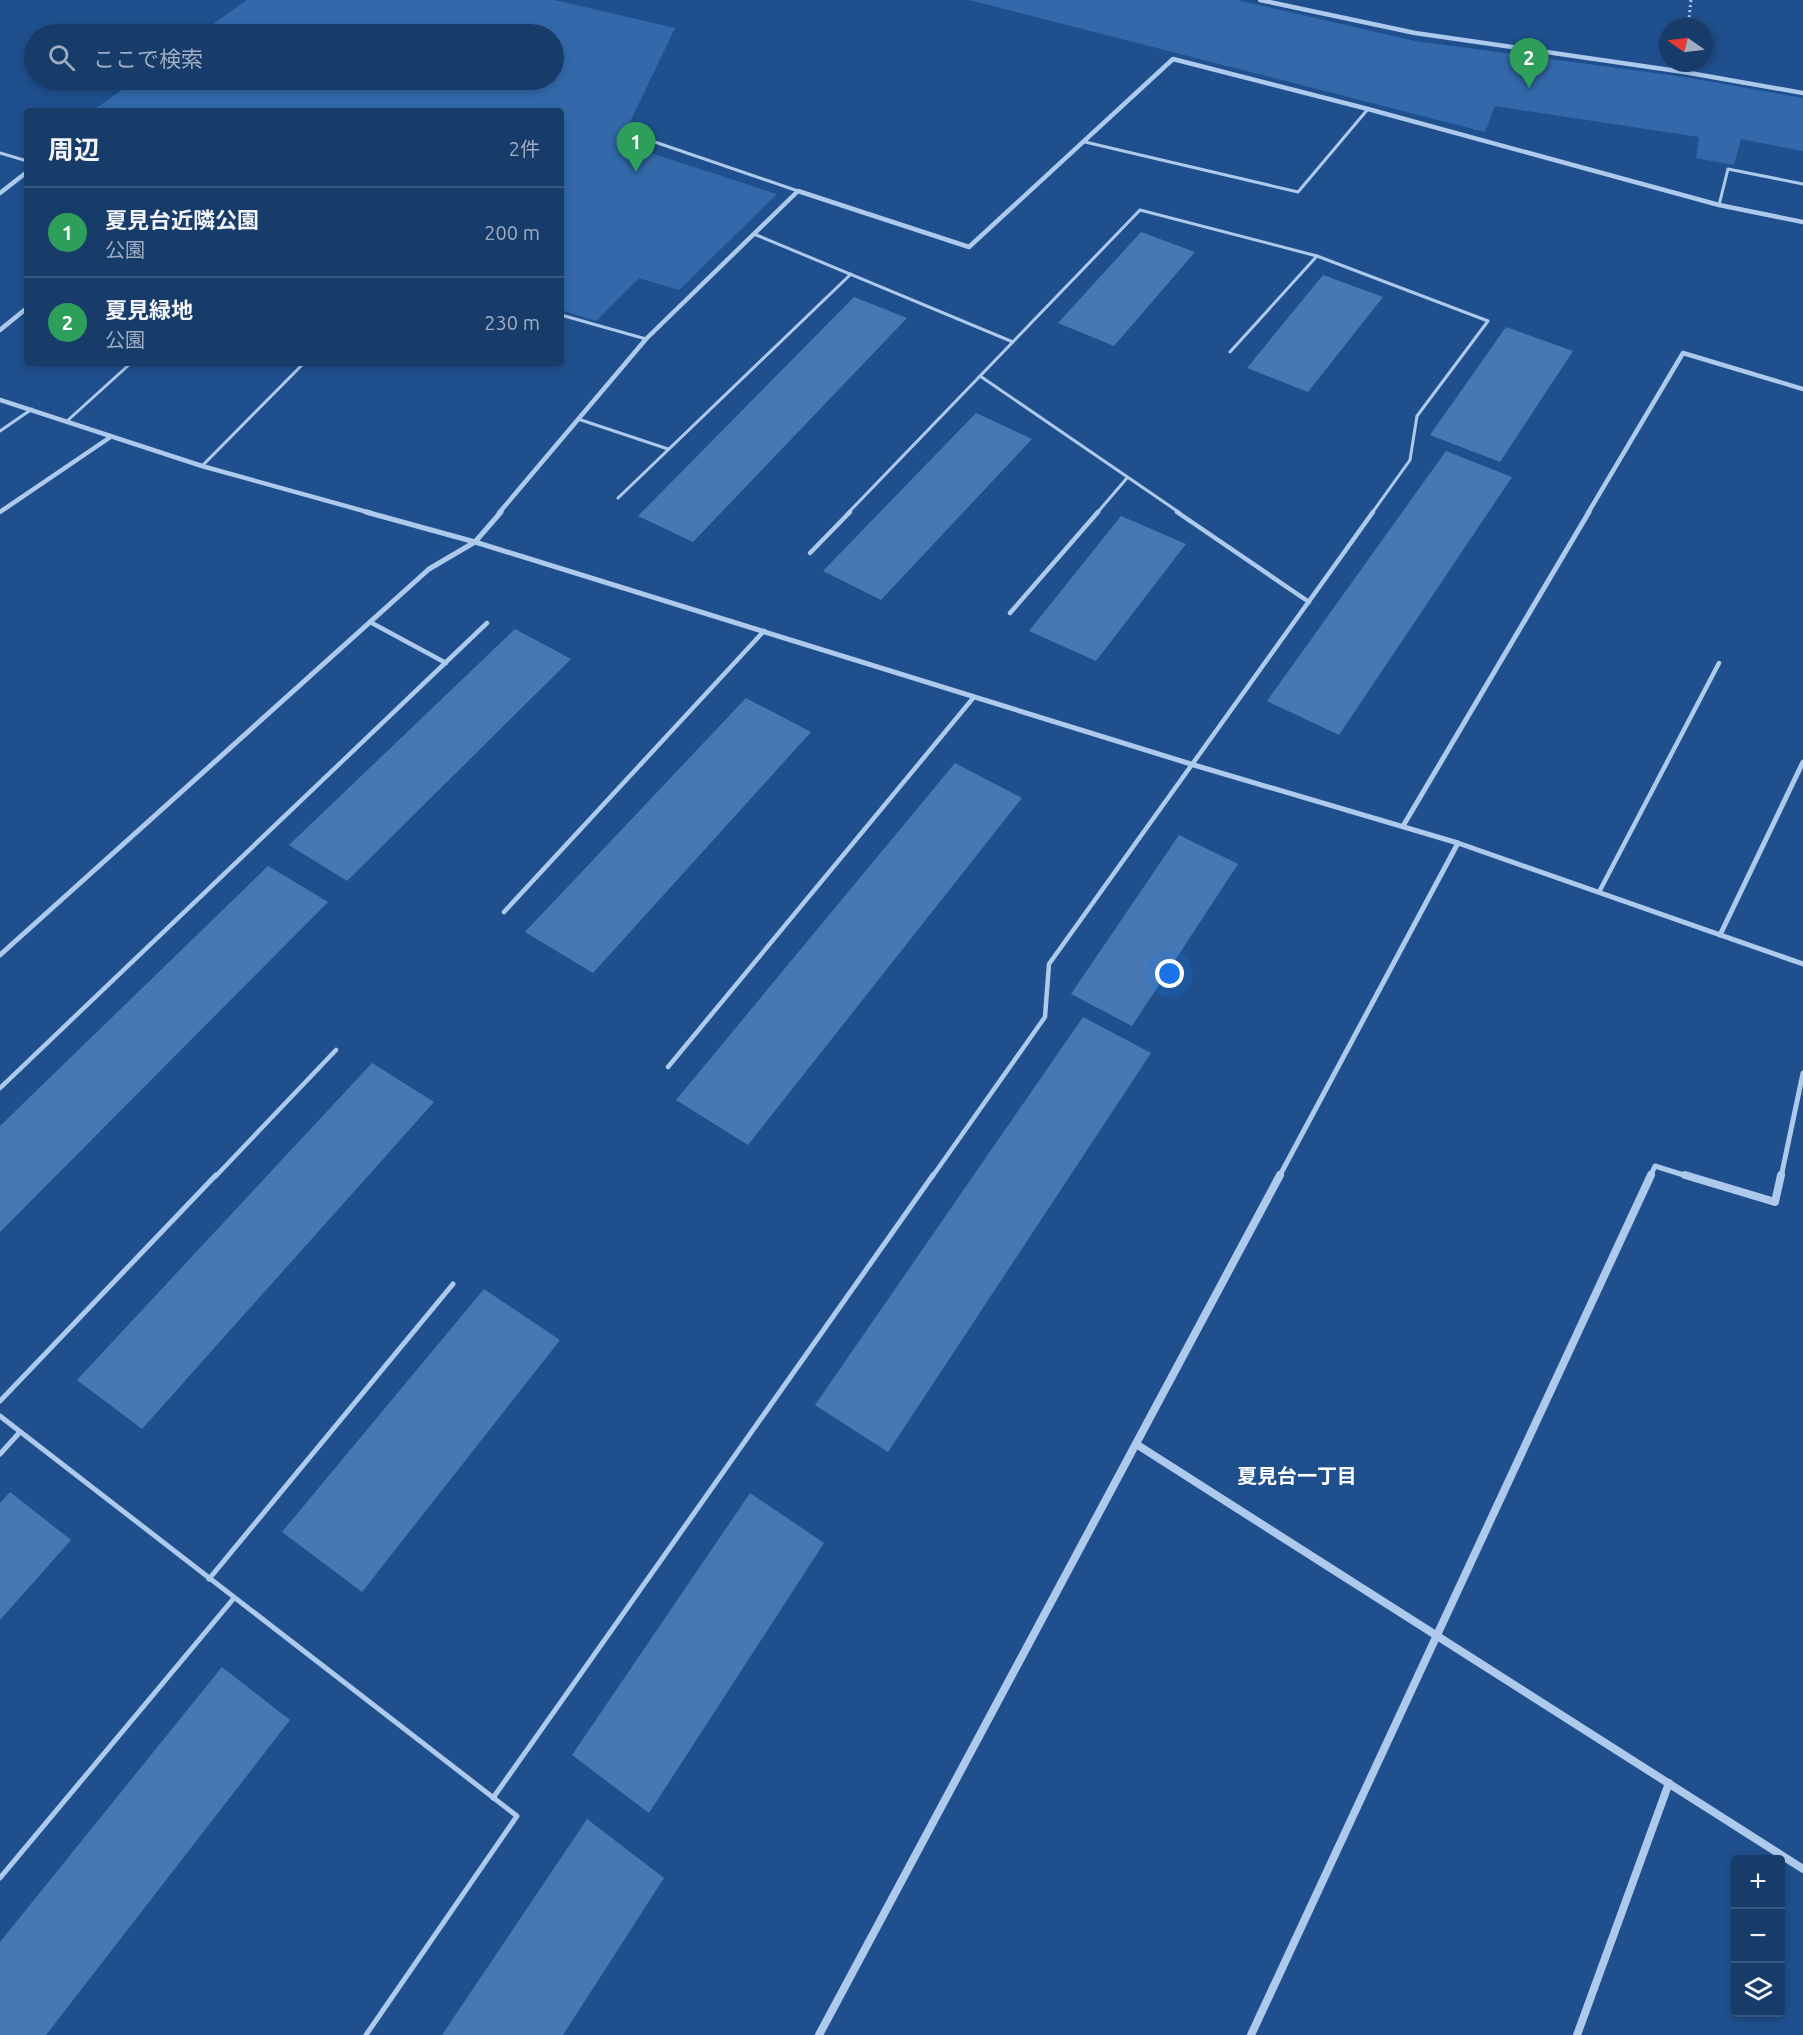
<!DOCTYPE html>
<html lang="ja">
<head>
<meta charset="utf-8">
<style>
  :root { --surface:#173c6a; --page:#204370; --text:#f1f3f6; --muted:#9eadc1; --line:#36567e; --accent:#ea580c }
  body { margin:0; font-family:Ubuntu,"Noto Sans JP",sans-serif; background:var(--page); color:var(--text) }
  .controls { position:absolute; right:18px; bottom:18px; display:grid; overflow:hidden; border-radius:6px; box-shadow:0 3px 9px #0003 }
  .controls button { width:54px; height:54px; display:grid; place-items:center; padding:0; border:0; border-bottom:2px solid var(--line); background:var(--surface); color:var(--text); font:30px sans-serif }
  .compass { position:absolute; left:1659px; top:18px; width:54px; height:54px; border-radius:50%; background:var(--surface); box-shadow:0 3px 9px #0003; rotate:284deg }
  .you { position:absolute; left:1170px; top:974px; width:21px; height:21px; margin:-15px; border:4px solid #fff; border-radius:50%; background:#1a73e8; box-shadow:0 0 0 9px #1a73e833 }
  .badge { display:grid; place-items:center; width:39px; height:39px; border-radius:50%; background:var(--accent); color:#fff; font-size:20px; font-weight:700 }
  .pin { position:absolute; translate:-50% -50px; filter:drop-shadow(0 2px 3px #0008) }
  .pin::after { content:''; position:absolute; top:32px; width:21px; height:18px; background:inherit; clip-path:polygon(0 0,100% 0,50% 100%) }
  .list { margin:0; padding:0; list-style:none }
  h2 { display:flex; justify-content:space-between; align-items:center; height:78px; margin:0; padding:0 24px; font-size:26px }
  h2 small { font-size:20px; font-weight:400; color:var(--muted) }
  .list li { display:grid; grid-template-columns:39px 1fr auto; gap:18px; align-items:center; box-sizing:border-box; height:90px; padding:0 24px; border-top:2px solid var(--line) }
  .list b { display:block; font-size:22px; white-space:nowrap }
  .list p { margin:0; font-size:20px; white-space:nowrap; color:var(--muted) }
  .list em { font-size:20px; font-style:normal; color:var(--muted) }
  .icon { flex:none; width:33px; height:33px; fill:none; stroke:currentColor; stroke-width:2; stroke-linecap:round; stroke-linejoin:round }
  .map { position:relative; flex:none; width:1803px; height:2035px; overflow:hidden }
  .search { position:absolute; background:var(--surface); box-shadow:0 3px 9px #0003; left:24px; top:24px; width:540px; height:66px; display:flex; align-items:center; gap:15px; box-sizing:border-box; padding:0 21px; border-radius:33px; color:var(--muted); font-size:22px }
  .panel { position:absolute; background:var(--surface); box-shadow:0 3px 9px #0003; left:24px; top:108px; width:540px; height:258px; border-radius:6px }
  .map>svg:first-child { display:block }
  .green { fill:#3369aa }
  .building { fill:#4878b4 }
  .lines { fill:none; stroke-linecap:round; stroke-linejoin:round }
  .path { stroke:#adcaec; stroke-width:3; stroke-dasharray:2 3; stroke-linecap:butt }
  .service-far2 { stroke:#adcaec; stroke-width:3 }
  .service-far1 { stroke:#adcaec; stroke-width:4.5 }
  .service { stroke:#adcaec; stroke-width:5 }
  .minor-far2 { stroke:#adcaec; stroke-width:4.5 }
  .minor-far1 { stroke:#adcaec; stroke-width:5 }
  .minor { stroke:#adcaec; stroke-width:8 }
  .labels { text-anchor:middle; dominant-baseline:central; stroke-width:4.5; stroke-linejoin:round; paint-order:stroke }
  .neighbourhood-label { font-size:20px; font-weight:bold; fill:#fff; stroke:#1f508d }
</style>
</head>
<body>
<div class="map">
<svg width="1803" height="2035" viewBox="0 0 1803 2035">
  <rect width="100%" height="100%" fill="#1f508d"/>
  <g class="green">
    <polygon points="247,0 554,0 675,28 620,143 777,194 679,290 639,278 596,321 561,310 561,111 92,111 136,80 554,80 554,34 199,34"/>
    <polygon points="969,0 1237,0 1415,41 1684,77 1803,98 1803,151 1741,139 1734,165 1696,158 1699,137 1495,106 1485,132"/>
  </g>
  <g class="building">
    <polygon points="1141,232 1195,252 1114,346 1058,323"/>
    <polygon points="1323,275 1383,297 1308,392 1247,368"/>
    <polygon points="854,297 907,318 693,542 638,516"/>
    <polygon points="1506,327 1573,351 1500,462 1430,435"/>
    <polygon points="976,413 1032,439 881,600 823,571"/>
    <polygon points="1446,451 1512,477 1339,735 1267,701"/>
    <polygon points="1121,516 1186,544 1096,661 1029,631"/>
    <polygon points="515,629 571,659 347,881 289,845"/>
    <polygon points="746,698 811,732 593,973 525,932"/>
    <polygon points="955,763 1022,798 748,1145 676,1100"/>
    <polygon points="1179,835 1238,864 1132,1026 1071,994"/>
    <polygon points="268,866 328,902 0,1232 0,1126"/>
    <polygon points="1083,1017 1151,1053 888,1452 815,1405"/>
    <polygon points="372,1063 434,1102 142,1429 77,1380"/>
    <polygon points="484,1289 560,1340 362,1592 282,1532"/>
    <polygon points="10,1492 71,1540 0,1620 0,1503"/>
    <polygon points="750,1493 824,1543 649,1813 572,1755"/>
    <polygon points="222,1667 290,1720 46,2035 0,2035 0,1942"/>
    <polygon points="587,1819 664,1878 563,2035 442,2035"/>
  </g>
  <g class="lines">
    <polyline class="path" points="1688,27 1691,0"/>
    <g class="service-far2">
      <polyline points="652,141 798,191"/>
      <polyline points="1085,142 1298,192 1368,109"/>
      <polyline points="0,153 27,161"/>
      <polyline points="1719,205 1728,169 1803,184"/>
      <polyline points="754,234 1013,342"/>
      <polyline points="561,315 646,339"/>
      <polyline points="1230,352 1317,256"/>
      <polyline points="980,376 1180,513"/>
      <polyline points="578,419 668,449"/>
      <polyline points="67,421 131,363"/>
      <polyline points="0,431 32,409"/>
      <polyline points="202,466 304,363"/>
      <polyline points="618,498 851,274"/>
      <polyline points="848,513 1140,210 1317,256 1488,321 1417,416 1410,460 1372,513"/>
      <polyline points="1097,513 1127,478"/>
    </g>
    <g class="service-far1">
      <polyline points="1177,512 1309,602"/>
      <polyline points="810,553 850,512"/>
      <polyline points="1010,613 1098,512"/>
      <polyline points="370,622 446,663"/>
      <polyline points="1599,892 1719,663"/>
      <polyline points="504,912 764,631"/>
      <polyline points="668,1067 974,697"/>
      <polyline points="0,1088 487,623"/>
      <polyline points="215,1177 336,1050"/>
      <polyline points="932,1177 1045,1017 1049,964 1373,512"/>
    </g>
    <g class="service">
      <polyline points="0,1401 216,1175"/>
      <polyline points="0,1416 517,1816 366,2035"/>
      <polyline points="0,1454 20,1432"/>
      <polyline points="209,1579 453,1284"/>
      <polyline points="493,1798 933,1175"/>
      <polyline points="0,1878 234,1598"/>
    </g>
    <g class="minor-far2">
      <polyline points="1260,0 1415,33 1684,72 1803,93"/>
      <polyline points="0,193 27,172"/>
      <polyline points="0,330 27,308"/>
      <polyline points="0,400 202,466 371,513"/>
      <polyline points="0,512 109,438"/>
      <polyline points="499,513 646,339 798,191 969,247 1173,59 1368,109 1719,205 1803,222"/>
      <polyline points="1588,513 1683,353 1803,389"/>
    </g>
    <g class="minor-far1">
      <polyline points="366,512 475,542 1194,765 1458,843 1803,964"/>
      <polyline points="1403,826 1589,512"/>
      <polyline points="1720,935 1803,762"/>
      <polyline points="0,955 429,569 475,542 501,512"/>
      <polyline points="1279,1177 1458,843"/>
      <polyline points="1650,1177 1655,1166 1690,1177"/>
      <polyline points="1781,1177 1803,1073"/>
    </g>
    <g class="minor">
      <polyline points="1685,1175 1775,1202 1781,1175"/>
      <polyline points="1136,1444 1803,1869"/>
      <polyline points="819,2035 1280,1175"/>
      <polyline points="1251,2035 1651,1175"/>
      <polyline points="1577,2035 1669,1783"/>
    </g>
  </g>
  <g class="labels">
    <g class="neighbourhood-label">
      <text x="1297" y="1475">夏見台一丁目</text>
    </g>
  </g>
</svg>
<div class="controls">
<button>+</button>
<button>−</button>
<button><svg class="icon" aria-label="layers" viewBox="0 0 24 24"><path d="M12 4l9 5-9 5-9-5zM3 14l9 5 9-5"/></svg></button>
</div>
<svg class="compass" viewBox="-18 -18 36 36"><path d="M0-13l5 13h-10z" fill="#e53935"/><path d="M0 13l5-13h-10z" fill="#9eadc1"/></svg>
<div class="you"></div>
<div class="pin badge" style="left:636px;top:172px;background:#2e9e5b">1</div>
<div class="pin badge" style="left:1529px;top:88px;background:#2e9e5b">2</div>
<div class="search"><svg class="icon" aria-label="search" viewBox="0 0 24 24"><circle cx="10" cy="10" r="6"/><path d="M15 15l6 6"/></svg>ここで検索</div>
<section class="panel">
<h2>周辺<small>2件</small></h2>
<ul class="list">
<li><span class="badge" style="background:#2e9e5b">1</span><div><b>夏見台近隣公園</b><p>公園</p></div><em>200 m</em></li>
<li><span class="badge" style="background:#2e9e5b">2</span><div><b>夏見緑地</b><p>公園</p></div><em>230 m</em></li>
</ul>
</section>
</div>
</body>
</html>
